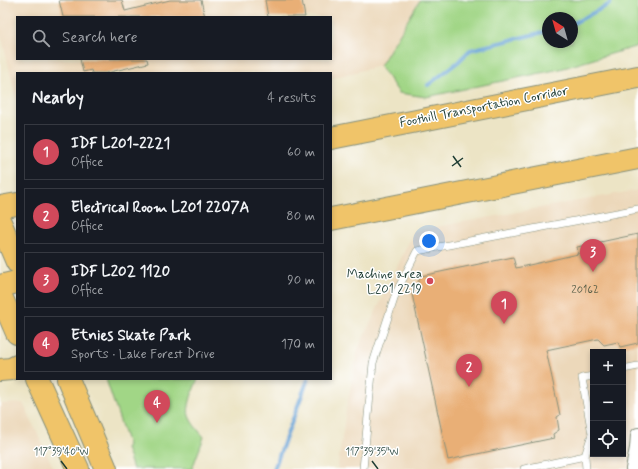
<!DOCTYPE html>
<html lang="en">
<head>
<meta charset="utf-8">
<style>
  :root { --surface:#171b24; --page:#20242c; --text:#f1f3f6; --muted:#9ea1a6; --line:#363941; --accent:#d1495b }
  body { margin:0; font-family:Mynerve,sans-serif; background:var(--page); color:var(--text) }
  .controls { position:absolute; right:12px; bottom:12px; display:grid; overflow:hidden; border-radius:0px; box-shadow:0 2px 6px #0003 }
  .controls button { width:36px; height:36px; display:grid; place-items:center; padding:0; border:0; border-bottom:1px solid var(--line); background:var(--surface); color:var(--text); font:20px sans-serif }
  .compass { position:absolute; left:542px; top:12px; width:36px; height:36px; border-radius:50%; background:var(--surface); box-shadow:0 2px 6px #0003; rotate:323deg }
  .you { position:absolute; left:429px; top:241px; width:14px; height:14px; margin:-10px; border:3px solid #fff; border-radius:50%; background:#1a73e8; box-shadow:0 0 0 6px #1a73e833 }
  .badge { display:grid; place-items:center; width:26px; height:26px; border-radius:50%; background:var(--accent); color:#fff; font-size:13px; font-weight:700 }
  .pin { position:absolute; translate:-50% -33px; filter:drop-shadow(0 1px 2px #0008) }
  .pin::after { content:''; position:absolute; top:21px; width:14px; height:12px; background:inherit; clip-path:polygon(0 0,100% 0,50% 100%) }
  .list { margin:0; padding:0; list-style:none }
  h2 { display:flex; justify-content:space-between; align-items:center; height:52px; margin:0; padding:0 16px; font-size:17px }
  h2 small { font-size:13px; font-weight:400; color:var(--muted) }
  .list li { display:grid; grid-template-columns:26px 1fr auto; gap:12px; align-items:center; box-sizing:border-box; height:56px; margin:0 8px 8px; padding:0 8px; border:1px solid var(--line); border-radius:0px }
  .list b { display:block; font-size:15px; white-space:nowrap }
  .list p { margin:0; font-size:13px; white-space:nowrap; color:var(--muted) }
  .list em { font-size:13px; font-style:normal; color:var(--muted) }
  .icon { flex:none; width:22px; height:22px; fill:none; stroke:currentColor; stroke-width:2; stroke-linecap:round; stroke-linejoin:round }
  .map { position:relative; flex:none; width:638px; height:469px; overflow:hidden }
  .search { position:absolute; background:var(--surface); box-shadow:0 2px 6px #0003; left:16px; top:16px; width:316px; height:44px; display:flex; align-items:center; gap:10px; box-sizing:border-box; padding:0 14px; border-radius:0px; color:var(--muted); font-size:15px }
  .panel { position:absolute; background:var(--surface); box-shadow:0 2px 6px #0003; left:16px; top:72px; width:316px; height:308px; border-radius:0px }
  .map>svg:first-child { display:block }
  .built { fill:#ecd8ba; fill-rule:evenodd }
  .green { fill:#a1d686; stroke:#608a5d; fill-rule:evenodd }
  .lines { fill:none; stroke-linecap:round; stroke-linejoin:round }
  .stream { stroke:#63a0d4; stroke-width:4 }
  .building { fill:#e9af76 }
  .lane-casing { stroke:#86907c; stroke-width:8 }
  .street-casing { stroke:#86907c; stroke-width:16 }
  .primary-casing { stroke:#86907c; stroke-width:24 }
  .highway-casing { stroke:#86907c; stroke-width:24 }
  .lane { stroke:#fff; stroke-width:7 }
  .street { stroke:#fff; stroke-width:14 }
  .primary { stroke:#f0c469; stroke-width:22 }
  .highway { stroke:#f0c469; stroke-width:22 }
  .ticks { fill:none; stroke:#1f3d34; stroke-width:1.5 }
  .poi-dot { fill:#d1495b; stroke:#fff; stroke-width:1.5 }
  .labels { text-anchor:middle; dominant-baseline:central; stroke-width:3; stroke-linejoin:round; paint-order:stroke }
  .number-label { font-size:11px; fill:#525a44 }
  .street-label { font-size:13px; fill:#1f3d34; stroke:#fff }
  .poi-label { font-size:13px; fill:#1f3d34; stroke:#fff; text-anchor:end }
  .ticks-label { font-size:10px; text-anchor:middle; fill:#1f3d34; stroke:#fff; stroke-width:3; stroke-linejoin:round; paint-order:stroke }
</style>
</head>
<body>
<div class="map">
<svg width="638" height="469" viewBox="0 0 638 469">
  <rect width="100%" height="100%" fill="#fff"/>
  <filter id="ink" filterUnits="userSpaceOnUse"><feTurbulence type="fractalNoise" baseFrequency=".025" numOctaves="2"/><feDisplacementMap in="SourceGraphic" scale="8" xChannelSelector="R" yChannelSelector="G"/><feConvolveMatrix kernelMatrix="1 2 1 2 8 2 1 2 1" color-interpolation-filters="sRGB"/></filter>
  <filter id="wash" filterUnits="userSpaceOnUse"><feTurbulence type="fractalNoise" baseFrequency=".012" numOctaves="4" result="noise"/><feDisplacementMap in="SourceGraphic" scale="16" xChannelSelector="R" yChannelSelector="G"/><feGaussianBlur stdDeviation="0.9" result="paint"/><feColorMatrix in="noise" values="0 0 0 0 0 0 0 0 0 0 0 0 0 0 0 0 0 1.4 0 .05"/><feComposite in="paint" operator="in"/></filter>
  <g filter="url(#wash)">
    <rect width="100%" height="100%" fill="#ece4c5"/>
    <g class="built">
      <path d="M0,0H420L380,66L331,78V73H17V102L0,30ZM17,17H331V59H17Z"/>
      <path d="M638,190V469H337L338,464L347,405L358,349L414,231ZM593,352H623V454H593Z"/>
      <polygon points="23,403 54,469 0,469 0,404"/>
    </g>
    <g class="green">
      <path d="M420,0H638V46L560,69L426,97L399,93L380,66ZM548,18H572V42H548Z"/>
      <path d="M106,379H198C194,387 186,408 189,416C192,424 199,431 204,437L192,469H133L126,448L128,445Z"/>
    </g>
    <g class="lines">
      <g class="stream">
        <polyline points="572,24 610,4 611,0"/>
        <polyline points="428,85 458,62 470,50 548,31"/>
        <polyline points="274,469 308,379"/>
      </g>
    </g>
    <g id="blocks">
      <g class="building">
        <polygon points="59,0 122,0 125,11 170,0 201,0 205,17 63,17"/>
        <polygon points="265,0 302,0 305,17 268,17"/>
        <polygon points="80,59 147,59 148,63 106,73 92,73 91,70 83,72"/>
        <polygon points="638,234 638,343 620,347 618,342 604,345 598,339 546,350 560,415 557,417 559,430 553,434 554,438 448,460 412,294 421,276 513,257 516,268 578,254 577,247"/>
      </g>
    </g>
  </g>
  <g filter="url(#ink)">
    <use href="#blocks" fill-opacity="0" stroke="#86907c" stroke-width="1"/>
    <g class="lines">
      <g class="lane-casing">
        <g id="lane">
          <polyline points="623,369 638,366"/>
          <polyline points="363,469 373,363 396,293 417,251 638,209"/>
          <polyline points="524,469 585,456"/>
          <polyline points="586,469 585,456 592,434 582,378 593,376"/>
        </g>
      </g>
      <g class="street-casing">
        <polyline id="street" points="633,469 637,448 638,435"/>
      </g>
      <g class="primary-casing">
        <g id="primary">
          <polyline points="0,222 17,262"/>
          <polyline points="0,294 17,333"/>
          <polyline points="37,379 78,469"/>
          <polyline points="68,379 106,469"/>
        </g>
      </g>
      <g class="highway-casing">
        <g id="highway">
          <polyline points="331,138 638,77"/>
          <polyline points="0,207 17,204"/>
          <polyline points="331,219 638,158"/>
          <polyline points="0,286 17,282"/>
          <polyline points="0,370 11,369 17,366"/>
        </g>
      </g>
      <use href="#lane" class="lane"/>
      <use href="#street" class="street"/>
      <use href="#primary" class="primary"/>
      <use href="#highway" class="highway"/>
    </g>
  </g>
  <path class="ticks" d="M453,156L461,167M452,166L463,158M61,461L67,469M372,461L378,469"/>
  <circle class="poi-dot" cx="430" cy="281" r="4"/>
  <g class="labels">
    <g class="number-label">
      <text x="585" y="290">20162</text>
    </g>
    <g class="street-label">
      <text transform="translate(484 107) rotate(-11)">Foothill Transportation Corridor</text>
    </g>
    <g class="poi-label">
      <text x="422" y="274">Machine area<tspan x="422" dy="15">L201 2219</tspan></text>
    </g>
  </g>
  <g class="ticks-label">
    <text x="61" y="455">117°39'40"W</text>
    <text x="372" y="455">117°39'35"W</text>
  </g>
</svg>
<div class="controls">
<button>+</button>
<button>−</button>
<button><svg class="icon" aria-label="locate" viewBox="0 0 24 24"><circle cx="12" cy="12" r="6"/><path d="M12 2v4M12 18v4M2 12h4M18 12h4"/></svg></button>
</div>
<svg class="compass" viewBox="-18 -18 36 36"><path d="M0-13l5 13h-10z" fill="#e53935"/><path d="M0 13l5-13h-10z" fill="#9ea1a6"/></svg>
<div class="you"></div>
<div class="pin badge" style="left:504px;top:324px">1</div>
<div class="pin badge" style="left:469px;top:387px">2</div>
<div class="pin badge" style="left:593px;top:272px">3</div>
<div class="pin badge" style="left:157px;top:423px">4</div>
<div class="search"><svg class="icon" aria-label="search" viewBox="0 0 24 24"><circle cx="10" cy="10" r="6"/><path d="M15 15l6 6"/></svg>Search here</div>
<section class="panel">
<h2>Nearby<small>4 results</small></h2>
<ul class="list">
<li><span class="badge">1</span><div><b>IDF L201-2221</b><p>Office</p></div><em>60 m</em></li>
<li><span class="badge">2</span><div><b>Electrical Room L201 2207A</b><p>Office</p></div><em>80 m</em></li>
<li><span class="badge">3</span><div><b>IDF L202 1120</b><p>Office</p></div><em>90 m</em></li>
<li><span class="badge">4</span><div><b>Etnies Skate Park</b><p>Sports · Lake Forest Drive</p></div><em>170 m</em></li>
</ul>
</section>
</div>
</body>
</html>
